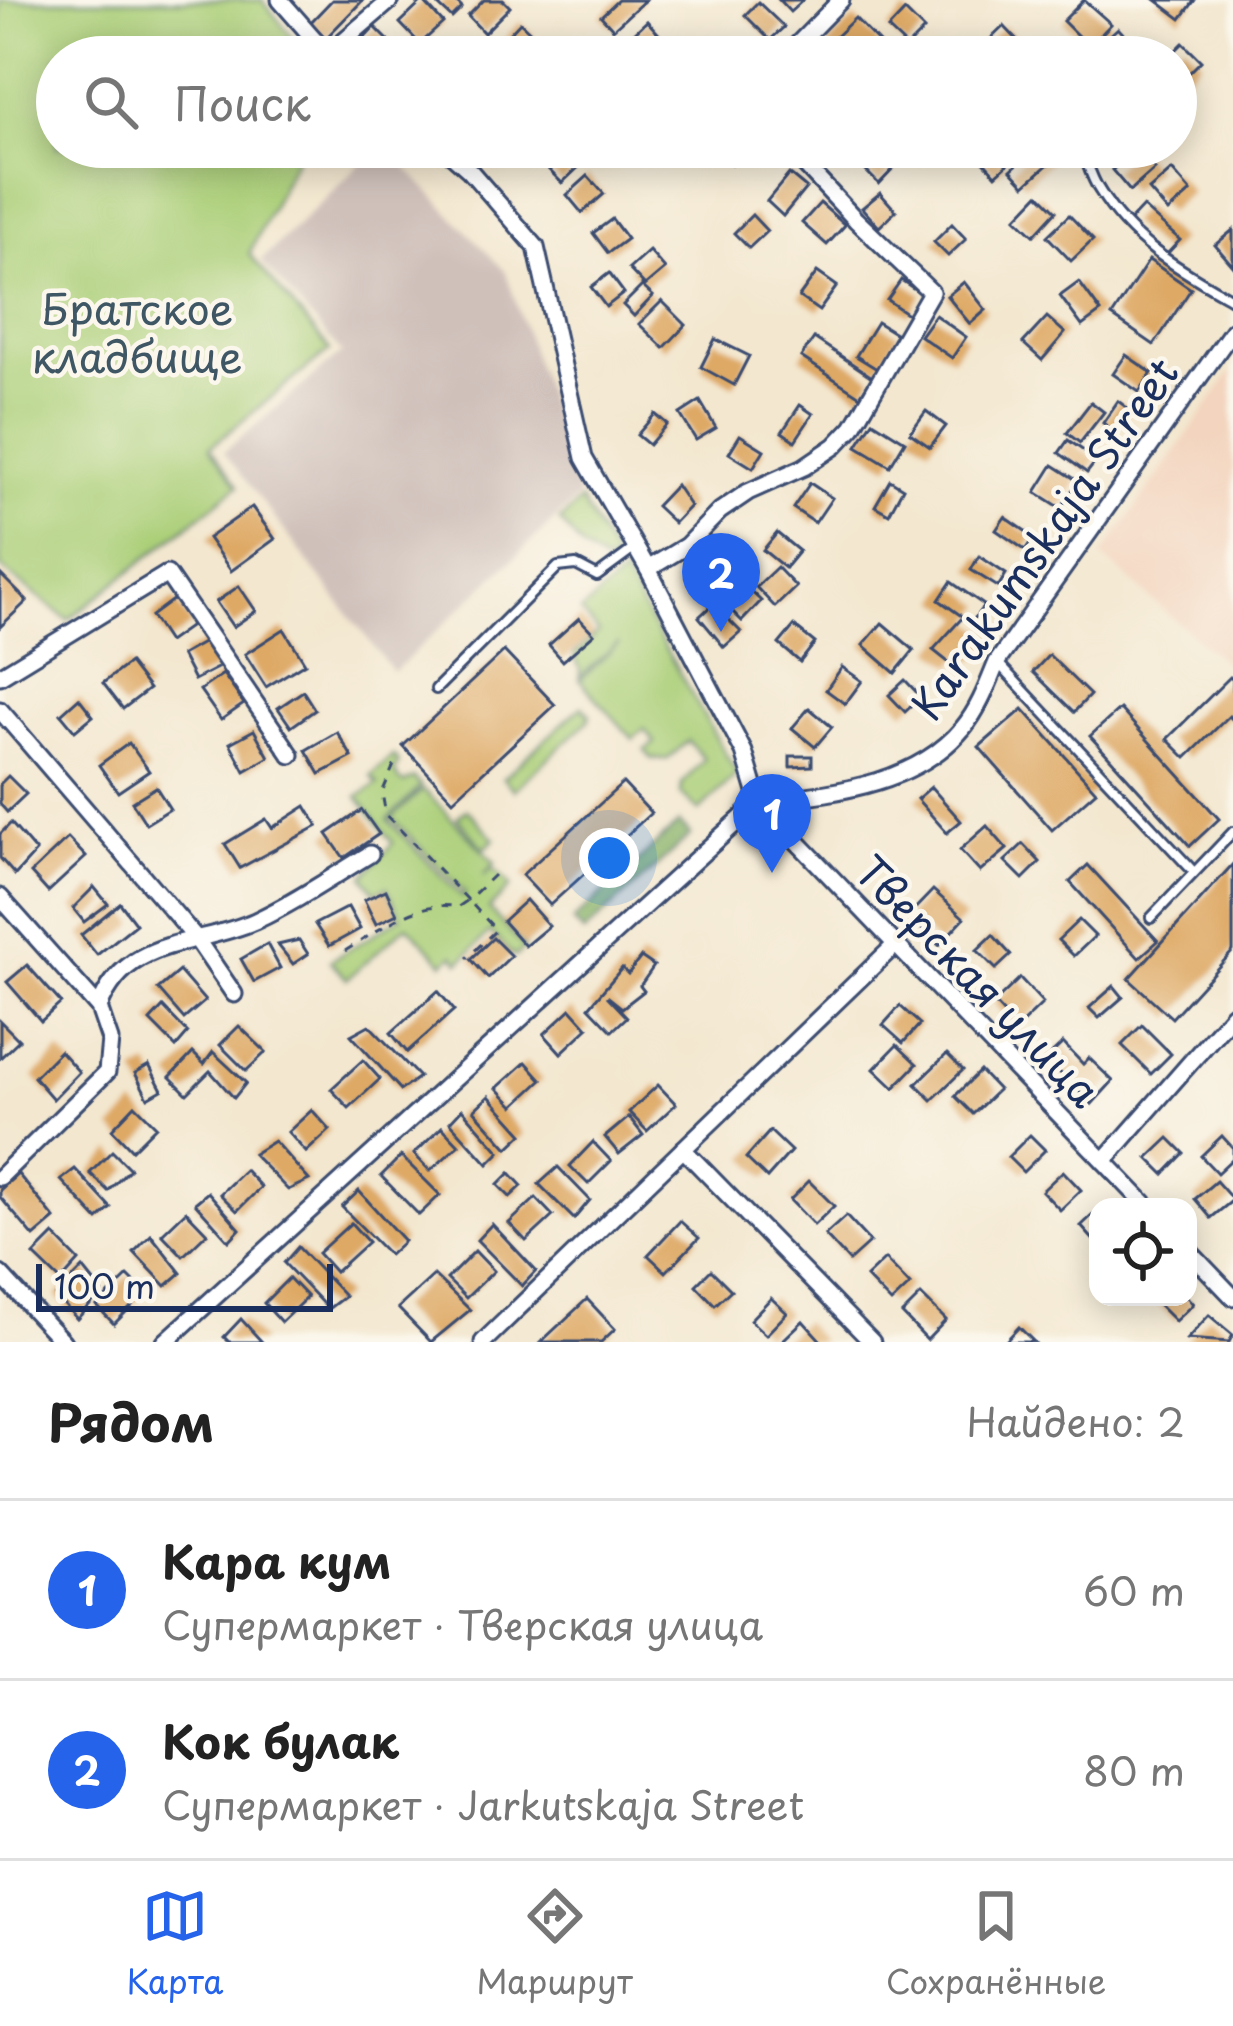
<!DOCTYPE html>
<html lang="ru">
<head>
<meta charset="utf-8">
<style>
  :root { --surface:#fff; --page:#f6f6f6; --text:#222; --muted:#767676; --line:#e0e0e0; --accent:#2563eb }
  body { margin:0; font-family:"Playpen Sans",sans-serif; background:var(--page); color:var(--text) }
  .controls { position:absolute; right:36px; bottom:36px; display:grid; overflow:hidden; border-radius:24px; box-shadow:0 6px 30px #0003 }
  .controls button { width:108px; height:108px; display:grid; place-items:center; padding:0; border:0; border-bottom:3px solid var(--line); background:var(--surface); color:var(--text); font:60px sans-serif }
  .scale { position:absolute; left:36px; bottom:30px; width:297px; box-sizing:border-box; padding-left:12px; border:6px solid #1b2f5e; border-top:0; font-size:33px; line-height:42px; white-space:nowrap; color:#1b2f5e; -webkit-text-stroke:9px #fbf7ec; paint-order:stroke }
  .you { position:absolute; left:609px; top:858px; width:42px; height:42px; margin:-30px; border:9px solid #fff; border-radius:50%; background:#1a73e8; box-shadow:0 0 0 18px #1a73e833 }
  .badge { display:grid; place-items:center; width:78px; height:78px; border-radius:50%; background:var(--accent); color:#fff; font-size:39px; font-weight:700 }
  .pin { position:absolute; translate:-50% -99px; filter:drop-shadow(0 3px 6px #0008) }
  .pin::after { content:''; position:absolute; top:63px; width:42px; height:36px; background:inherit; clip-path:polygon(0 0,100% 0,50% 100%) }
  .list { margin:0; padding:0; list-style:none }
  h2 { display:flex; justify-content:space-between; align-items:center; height:156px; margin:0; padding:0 48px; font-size:51px }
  h2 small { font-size:39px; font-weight:400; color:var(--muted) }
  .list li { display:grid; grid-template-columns:78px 1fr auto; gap:36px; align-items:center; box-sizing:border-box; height:180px; padding:0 48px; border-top:3px solid var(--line) }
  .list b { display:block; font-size:45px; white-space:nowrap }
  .list p { margin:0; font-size:39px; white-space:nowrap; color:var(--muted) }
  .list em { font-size:39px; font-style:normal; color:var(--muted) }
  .icon { flex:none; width:66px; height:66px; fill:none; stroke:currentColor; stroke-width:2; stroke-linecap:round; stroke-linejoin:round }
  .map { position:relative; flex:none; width:1233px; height:1342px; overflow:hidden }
  .search { position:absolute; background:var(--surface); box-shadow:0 6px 30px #0003; left:36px; right:36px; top:36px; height:132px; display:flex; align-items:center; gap:30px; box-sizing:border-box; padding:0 42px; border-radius:66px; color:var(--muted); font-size:45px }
  .sheet { height:516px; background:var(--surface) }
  nav { display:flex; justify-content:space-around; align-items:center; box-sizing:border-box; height:168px; border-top:3px solid var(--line); background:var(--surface); font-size:33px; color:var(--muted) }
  nav a { display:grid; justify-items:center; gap:6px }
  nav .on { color:var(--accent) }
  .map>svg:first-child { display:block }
  .built { fill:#f3d4be }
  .industrial { fill:#cfc0ba }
  .green { fill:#abcf78; stroke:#637f6b; stroke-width:3 }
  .forest { fill:#88b268; stroke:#527063; stroke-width:3 }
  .building { fill:#dea965 }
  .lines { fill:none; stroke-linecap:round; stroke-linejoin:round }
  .service-casing { stroke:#3b4b6f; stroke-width:14 }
  .minor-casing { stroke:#3b4b6f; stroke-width:21 }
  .path { stroke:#3b4b6f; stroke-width:3; stroke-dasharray:9 9; stroke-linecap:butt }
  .service { stroke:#fff; stroke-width:8 }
  .minor { stroke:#fff; stroke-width:15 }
  .labels { text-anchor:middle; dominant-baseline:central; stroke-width:9; stroke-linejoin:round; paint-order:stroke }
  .park-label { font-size:42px; fill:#3f5764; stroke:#fbf7ec }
  .street-label { font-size:42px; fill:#1b2f5e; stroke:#fbf7ec }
</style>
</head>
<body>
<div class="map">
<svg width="1233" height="1342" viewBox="0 0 1233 1342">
  <rect width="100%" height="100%" fill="#fbf7ec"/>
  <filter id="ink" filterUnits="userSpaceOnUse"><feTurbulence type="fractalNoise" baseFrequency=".00833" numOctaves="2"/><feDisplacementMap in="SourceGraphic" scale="24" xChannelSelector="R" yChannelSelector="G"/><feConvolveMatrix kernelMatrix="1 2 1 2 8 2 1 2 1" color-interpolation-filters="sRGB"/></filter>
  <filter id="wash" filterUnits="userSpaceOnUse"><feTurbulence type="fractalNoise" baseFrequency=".004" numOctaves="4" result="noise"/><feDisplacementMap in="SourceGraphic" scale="48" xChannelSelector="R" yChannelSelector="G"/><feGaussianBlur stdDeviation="2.7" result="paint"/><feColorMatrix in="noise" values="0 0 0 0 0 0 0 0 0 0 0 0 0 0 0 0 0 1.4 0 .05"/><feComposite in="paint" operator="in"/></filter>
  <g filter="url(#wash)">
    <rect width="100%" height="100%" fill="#f3e7cf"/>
    <polygon class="built" points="1233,369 1233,670 1102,556"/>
    <polygon class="industrial" points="378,147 387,147 506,272 579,497 393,672 224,452 342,353 261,261"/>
    <g class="green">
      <polygon points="0,0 262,0 290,34 300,57 57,57 57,147 301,147 249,254 330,350 210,447 238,486 68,620 0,567"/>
      <polygon points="581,501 614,558 607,565 583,549 560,521"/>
      <polygon points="623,574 737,774 699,811 681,794 682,784 704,759 688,741 668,759 652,759 645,751 655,742 644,729 633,739 580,680 619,643 579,678 580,669 574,655 599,632 581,612"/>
      <polygon points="582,706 590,715 588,721 514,790 503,778"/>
      <polygon points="393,756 399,763 394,772 399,780 404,783 414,778 421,786 388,820 462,897 465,893 392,818 423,789 495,863 483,876 493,868 511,886 489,909 524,948 515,957 490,932 460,962 454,955 444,963 407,925 347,979 330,961 401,917 387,887 375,892 364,876 393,843 358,797 378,784 371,776"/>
      <polygon points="467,809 495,839 484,849 457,818"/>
    </g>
    <polygon class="forest" points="679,823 691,835 584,933 573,921"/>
    <g id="blocks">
      <g class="building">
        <polygon points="332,0 363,0 326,38 310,23"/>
        <polygon points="445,0 454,0 462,8 452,18 439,6"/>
        <polygon points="484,0 503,0 510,7 484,33 468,16"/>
        <polygon points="618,0 645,0 613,29 601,16"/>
        <polygon points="779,0 803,0 790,12"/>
        <polygon points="1084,0 1111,24 1089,47 1063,21"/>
        <polygon points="1156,0 1195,0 1181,19"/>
        <polygon points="423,1 443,23 420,44 400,23"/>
        <polygon points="758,2 784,27 770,40 745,15"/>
        <polygon points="905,11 924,30 907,47 888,29"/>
        <polygon points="855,18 880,44 867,57 839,57 827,45"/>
        <polygon points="647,21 665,41 651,54 633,34"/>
        <polygon points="520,22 534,35 513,57 501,57 494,50"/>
        <polygon points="1004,26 1021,44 1007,57 996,57 984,45"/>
        <polygon points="375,27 405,57 364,57 355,48"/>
        <polygon points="1118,28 1142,54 1138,57 1108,57 1098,46"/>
        <polygon points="1183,43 1201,61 1181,81 1176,77 1176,57 1169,57"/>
        <polygon points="717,147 752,147 732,164"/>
        <polygon points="820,147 849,147 852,153 830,168 816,149"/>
        <polygon points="984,147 990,147 1007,165 996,175 977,154"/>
        <polygon points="1036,147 1041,147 1053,160 1025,185 1011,170"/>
        <polygon points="881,148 898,164 879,184 862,167"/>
        <polygon points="1137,148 1155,169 1130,191 1112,170"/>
        <polygon points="571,149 584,162 562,183 549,170"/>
        <polygon points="1172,170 1191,192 1168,212 1149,190"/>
        <polygon points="789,174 806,188 783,216 767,201"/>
        <polygon points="588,176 604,194 582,213 567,195"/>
        <polygon points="880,193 896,211 879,227 862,208"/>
        <polygon points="1039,194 1056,211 1034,235 1016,218"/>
        <polygon points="820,203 845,225 827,245 802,223"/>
        <polygon points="1143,207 1180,240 1166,255 1129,222"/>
        <polygon points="752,215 767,231 749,248 734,233"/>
        <polygon points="1069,215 1093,240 1071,261 1047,236"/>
        <polygon points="612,219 627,239 608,253 593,233"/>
        <polygon points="952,224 966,239 948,256 934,242"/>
        <polygon points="1233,230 1233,266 1215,245"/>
        <polygon points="649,251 665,269 645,286 629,269"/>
        <polygon points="1149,260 1191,289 1154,345 1112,316"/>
        <polygon points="817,272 837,286 819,311 799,297"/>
        <polygon points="609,273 624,293 606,307 591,287"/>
        <polygon points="901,280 922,294 909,315 887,300"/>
        <polygon points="964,282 986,310 970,324 947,296"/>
        <polygon points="1079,282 1101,312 1082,326 1060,296"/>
        <polygon points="642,286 653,296 634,316 623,305"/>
        <polygon points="662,301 686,325 664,348 639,324"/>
        <polygon points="935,315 966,337 952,358 920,336"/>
        <polygon points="1047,317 1065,333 1042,360 1023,343"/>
        <polygon points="877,322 898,335 877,369 856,356"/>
        <polygon points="814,338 872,377 860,396 801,357"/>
        <polygon points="715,339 749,356 734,385 701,367"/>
        <polygon points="1126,355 1152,373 1139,392 1113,374"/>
        <polygon points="700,401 716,428 696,440 680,414"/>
        <polygon points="1118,401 1130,410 1115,432 1103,423"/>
        <polygon points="1091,402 1104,412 1080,443 1067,433"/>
        <polygon points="800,405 813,414 795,441 782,432"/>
        <polygon points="926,411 946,426 930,447 910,433"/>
        <polygon points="655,414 667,424 649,445 637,435"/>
        <polygon points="873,421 905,441 890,466 857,446"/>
        <polygon points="740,435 764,450 753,468 729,453"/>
        <polygon points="1068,440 1097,460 1087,473 1059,453"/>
        <polygon points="1053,465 1078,481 1061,508 1036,492"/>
        <polygon points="890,480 903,488 889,514 875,506"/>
        <polygon points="810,483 832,498 815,523 793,508"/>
        <polygon points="676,485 690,506 674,523 656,506"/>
        <polygon points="252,507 275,539 231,571 208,538"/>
        <polygon points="1005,517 1034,537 1025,550 996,530"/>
        <polygon points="777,533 799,551 785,568 763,550"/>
        <polygon points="979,556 1006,574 998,587 971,570"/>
        <polygon points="777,567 796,587 775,607 756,587"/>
        <polygon points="0,574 27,601 0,627"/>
        <polygon points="738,579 761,601 742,621 719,598"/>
        <polygon points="951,582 984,605 972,622 992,637 974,661 964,652 953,666 933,650 963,617 939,600"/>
        <polygon points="239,586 256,611 233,627 216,602"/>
        <polygon points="174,599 192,625 168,642 151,616"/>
        <polygon points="713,604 741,632 724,647 699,617"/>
        <polygon points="579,618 594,634 563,661 549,645"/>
        <polygon points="882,623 914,650 895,673 863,645"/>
        <polygon points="794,626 815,643 800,662 779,644"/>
        <polygon points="284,629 305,663 266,687 245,654"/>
        <polygon points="206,641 221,666 194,680 181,655"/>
        <polygon points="504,651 555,705 453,800 403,746"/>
        <polygon points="1049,655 1090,695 1074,712 1033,672"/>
        <polygon points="129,663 149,689 123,709 103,683"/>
        <polygon points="842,667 862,681 845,704 826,690"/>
        <polygon points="223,674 244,704 221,720 200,690"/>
        <polygon points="1230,677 1233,680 1233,720 1229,716 1186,758 1167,739"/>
        <polygon points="905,680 921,697 905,712 889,695"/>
        <polygon points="303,691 315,710 291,727 278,708"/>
        <polygon points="79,698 93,716 75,731 61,714"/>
        <polygon points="809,708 832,727 815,747 792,728"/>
        <polygon points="1023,709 1096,791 1052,830 979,747"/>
        <polygon points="1120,709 1219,819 1190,846 1090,736"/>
        <polygon points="254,730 269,757 245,771 230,743"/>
        <polygon points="337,732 352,757 320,774 306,750"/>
        <polygon points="129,743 149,771 118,792 99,765"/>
        <polygon points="790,756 812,756 812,766 790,767"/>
        <polygon points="8,776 26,794 7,812 0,804 0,784"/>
        <polygon points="623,783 651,813 550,905 522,875"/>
        <polygon points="156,787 170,809 146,824 132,802"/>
        <polygon points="931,787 961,821 947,833 917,799"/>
        <polygon points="306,806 318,826 240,868 225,844 266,819 272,828"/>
        <polygon points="362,810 379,834 344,858 327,834"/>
        <polygon points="11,823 36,852 15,875 0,858 0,834"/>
        <polygon points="987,826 1007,849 980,872 960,850"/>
        <polygon points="68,838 86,857 48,892 31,873"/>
        <polygon points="1023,844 1040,862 1023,879 1005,861"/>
        <polygon points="1233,864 1233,951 1172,1018 1129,979"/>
        <polygon points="1088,865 1158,941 1139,958 1070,882"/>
        <polygon points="94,887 108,904 84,922 73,908"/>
        <polygon points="386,890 397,914 376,924 364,900"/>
        <polygon points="933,890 964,918 939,945 908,916"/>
        <polygon points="526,900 549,926 525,946 503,921"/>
        <polygon points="120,903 136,924 97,955 81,935"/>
        <polygon points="348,907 360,929 329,946 315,924"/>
        <polygon points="1079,920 1095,936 1074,956 1058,940"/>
        <polygon points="993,935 1011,955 996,969 977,950"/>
        <polygon points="493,938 511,956 488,978 471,959"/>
        <polygon points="299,940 308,954 293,964 278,945"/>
        <polygon points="267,944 280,968 254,982 241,959"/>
        <polygon points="641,957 654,966 640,986 644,991 622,1008 607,996 627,1017 612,1031 589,1007 622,968 628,974"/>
        <polygon points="27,965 61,1003 41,1021 7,982"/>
        <polygon points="179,971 205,1001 184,1019 158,989"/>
        <polygon points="1020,978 1043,1003 1017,1028 994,1003"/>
        <polygon points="1114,986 1123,997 1099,1018 1089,1008"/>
        <polygon points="438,991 454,1010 407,1052 391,1033"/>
        <polygon points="900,1006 920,1024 903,1043 883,1025"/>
        <polygon points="163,1007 188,1033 176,1047 150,1021"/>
        <polygon points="571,1009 588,1028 561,1053 544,1034"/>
        <polygon points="0,1021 19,1040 0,1058"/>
        <polygon points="369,1025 419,1077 401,1090 351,1035"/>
        <polygon points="1142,1025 1171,1054 1151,1074 1122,1045"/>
        <polygon points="239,1026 266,1052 246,1071 220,1045"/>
        <polygon points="1063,1043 1083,1064 1089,1058 1113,1081 1092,1104 1046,1059"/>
        <polygon points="897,1045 917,1064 894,1088 874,1069"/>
        <polygon points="60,1051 79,1072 53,1099 34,1077"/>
        <polygon points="213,1052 246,1083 234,1098 210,1071 187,1094 170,1077 193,1053 204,1064"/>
        <polygon points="947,1054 963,1070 932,1100 916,1084"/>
        <polygon points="363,1060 380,1079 349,1108 331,1089"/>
        <polygon points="526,1062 542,1080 514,1106 497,1088"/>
        <polygon points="149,1065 162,1090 148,1098 135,1073"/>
        <polygon points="980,1071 998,1090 973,1114 955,1096"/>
        <polygon points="658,1085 676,1104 647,1131 629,1112"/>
        <polygon points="489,1096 523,1134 508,1148 474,1110"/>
        <polygon points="135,1105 156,1126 132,1150 112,1129"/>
        <polygon points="462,1109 500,1152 488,1164 450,1122"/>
        <polygon points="312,1110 330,1130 306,1152 288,1132"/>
        <polygon points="629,1117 643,1135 619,1154 605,1137"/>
        <polygon points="442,1127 459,1145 430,1171 414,1154"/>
        <polygon points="770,1131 791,1151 767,1178 746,1158"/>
        <polygon points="1030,1135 1045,1150 1023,1172 1008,1157"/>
        <polygon points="1222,1136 1233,1148 1233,1158 1217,1173 1201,1156"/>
        <polygon points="1169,1138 1184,1153 1164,1174 1148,1158"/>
        <polygon points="274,1141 309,1180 288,1190 253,1154"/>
        <polygon points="593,1142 611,1161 588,1184 570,1166"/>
        <polygon points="112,1151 130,1169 108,1191 90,1173"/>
        <polygon points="401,1156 440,1195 419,1215 381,1176"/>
        <polygon points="558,1167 590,1200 574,1219 539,1184"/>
        <polygon points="75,1169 111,1208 98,1220 61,1180"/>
        <polygon points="245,1170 261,1187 237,1211 220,1194"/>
        <polygon points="1063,1171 1081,1190 1060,1210 1042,1191"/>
        <polygon points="510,1173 522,1186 510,1197 498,1185"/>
        <polygon points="18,1174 55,1219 34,1237 0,1197 0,1190"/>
        <polygon points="809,1181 834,1206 814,1225 790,1200"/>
        <polygon points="1216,1181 1233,1200 1211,1218 1195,1199"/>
        <polygon points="359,1191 404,1241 389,1255 342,1207"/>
        <polygon points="208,1192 240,1229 229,1241 195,1203"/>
        <polygon points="536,1198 553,1216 526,1241 509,1223"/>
        <polygon points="1098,1210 1098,1245 1081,1226"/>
        <polygon points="186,1211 207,1233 183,1256 162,1234"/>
        <polygon points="846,1216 870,1242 849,1261 825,1235"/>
        <polygon points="680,1221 699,1238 666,1272 648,1255"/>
        <polygon points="351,1223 368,1242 335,1272 318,1253"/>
        <polygon points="492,1224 536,1271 522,1286 477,1240"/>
        <polygon points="54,1235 79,1261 61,1281 34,1255"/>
        <polygon points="151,1235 181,1273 166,1286 134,1252"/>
        <polygon points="298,1247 345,1296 328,1309 284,1263"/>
        <polygon points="475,1251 494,1271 466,1298 447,1279"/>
        <polygon points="885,1259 910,1285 891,1303 866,1277"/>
        <polygon points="83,1268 102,1292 77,1319 56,1296"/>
        <polygon points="711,1270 731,1290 715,1305 696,1285"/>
        <polygon points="434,1275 470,1310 431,1342 398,1308"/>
        <polygon points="128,1276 145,1293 114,1324 97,1306"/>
        <polygon points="289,1278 307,1297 281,1322 264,1303"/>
        <polygon points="921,1295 946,1320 927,1340 902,1314"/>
        <polygon points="1167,1297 1187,1297 1193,1304 1175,1321 1159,1305"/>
        <polygon points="771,1298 787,1313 766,1335 750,1320"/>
        <polygon points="587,1299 615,1329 601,1342 541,1342"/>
        <polygon points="1209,1315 1233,1335 1229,1342 1187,1339"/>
        <polygon points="241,1319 262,1342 229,1342 224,1337"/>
        <polygon points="803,1321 822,1342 781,1342"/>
        <polygon points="1019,1327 1034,1342 1005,1342"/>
      </g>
    </g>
  </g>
  <g filter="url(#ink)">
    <use href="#blocks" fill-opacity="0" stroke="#3b4b6f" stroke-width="3"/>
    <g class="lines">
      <g class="service-casing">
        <g id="service">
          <path d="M1081,147C1087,161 1091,178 1100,191C1132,244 1181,270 1233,300"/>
          <polyline points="998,663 1194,872"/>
          <polyline points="436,689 558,567 576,565 597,576 635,548"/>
          <polyline points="1151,918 1233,832"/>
        </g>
      </g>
      <g class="minor-casing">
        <g id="minor">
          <polyline points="280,0 330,57"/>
          <polyline points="328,54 391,0"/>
          <polyline points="785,57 841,0"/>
          <polyline points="443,147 470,171 536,247 584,458 648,569 744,752 759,802 1148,1207"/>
          <polyline points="648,569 686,546 720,511 748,492 804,467 835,446 853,427 931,292 856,220 788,147"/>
          <polyline points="0,676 167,574 291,755"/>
          <polyline points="0,710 195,937 234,994"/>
          <path d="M759,802C830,793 914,787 963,728C979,709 988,684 997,662L1233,330"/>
          <polyline points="0,897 99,1008 110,1040 107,1072 0,1177"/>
          <path d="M99,1008C125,936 197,947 255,921C296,902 332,877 370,854"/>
          <polyline points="683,1149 872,1342"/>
          <polyline points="1104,1161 1233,1014"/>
          <polyline points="1188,1250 1233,1297"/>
          <polyline points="0,1274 63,1342"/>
          <polyline points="165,1342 759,802"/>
          <polyline points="483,1342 894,946"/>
        </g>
      </g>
      <g class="path">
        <polyline points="394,765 382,793 386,815 468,900 496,873"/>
        <path d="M345,951C378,931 418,898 458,907L468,900L496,930L467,958"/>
      </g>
      <use href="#service" class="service"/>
      <use href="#minor" class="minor"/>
    </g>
  </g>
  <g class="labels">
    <g class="park-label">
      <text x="137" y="307">Братское<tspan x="137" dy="48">кладбище</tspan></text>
    </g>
    <g class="street-label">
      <text transform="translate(1043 538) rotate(-55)">Karakumskaja Street</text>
      <text transform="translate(979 980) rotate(46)">Тверская улица</text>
    </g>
  </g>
</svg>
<div class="controls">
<button><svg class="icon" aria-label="locate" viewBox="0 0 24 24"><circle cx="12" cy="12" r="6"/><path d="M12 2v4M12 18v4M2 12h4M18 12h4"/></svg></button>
</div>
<div class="scale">100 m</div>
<div class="you"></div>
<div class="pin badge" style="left:772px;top:873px">1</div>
<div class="pin badge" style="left:721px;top:632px">2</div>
<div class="search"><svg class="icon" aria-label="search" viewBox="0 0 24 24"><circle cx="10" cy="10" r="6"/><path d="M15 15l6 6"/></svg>Поиск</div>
</div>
<section class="sheet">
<h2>Рядом<small>Найдено: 2</small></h2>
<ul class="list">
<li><span class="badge">1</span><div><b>Кара кум</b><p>Супермаркет · Тверская улица</p></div><em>60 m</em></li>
<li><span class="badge">2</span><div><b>Кок булак</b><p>Супермаркет · Jarkutskaja Street</p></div><em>80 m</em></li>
</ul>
</section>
<nav>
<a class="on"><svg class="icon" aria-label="map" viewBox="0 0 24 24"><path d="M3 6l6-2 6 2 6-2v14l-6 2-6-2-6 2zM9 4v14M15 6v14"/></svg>Карта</a>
<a><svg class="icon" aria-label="directions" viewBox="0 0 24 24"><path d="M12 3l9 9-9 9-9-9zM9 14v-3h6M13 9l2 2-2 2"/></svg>Маршрут</a>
<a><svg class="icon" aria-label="saved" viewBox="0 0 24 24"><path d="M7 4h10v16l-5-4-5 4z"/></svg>Сохранённые</a>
</nav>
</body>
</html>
